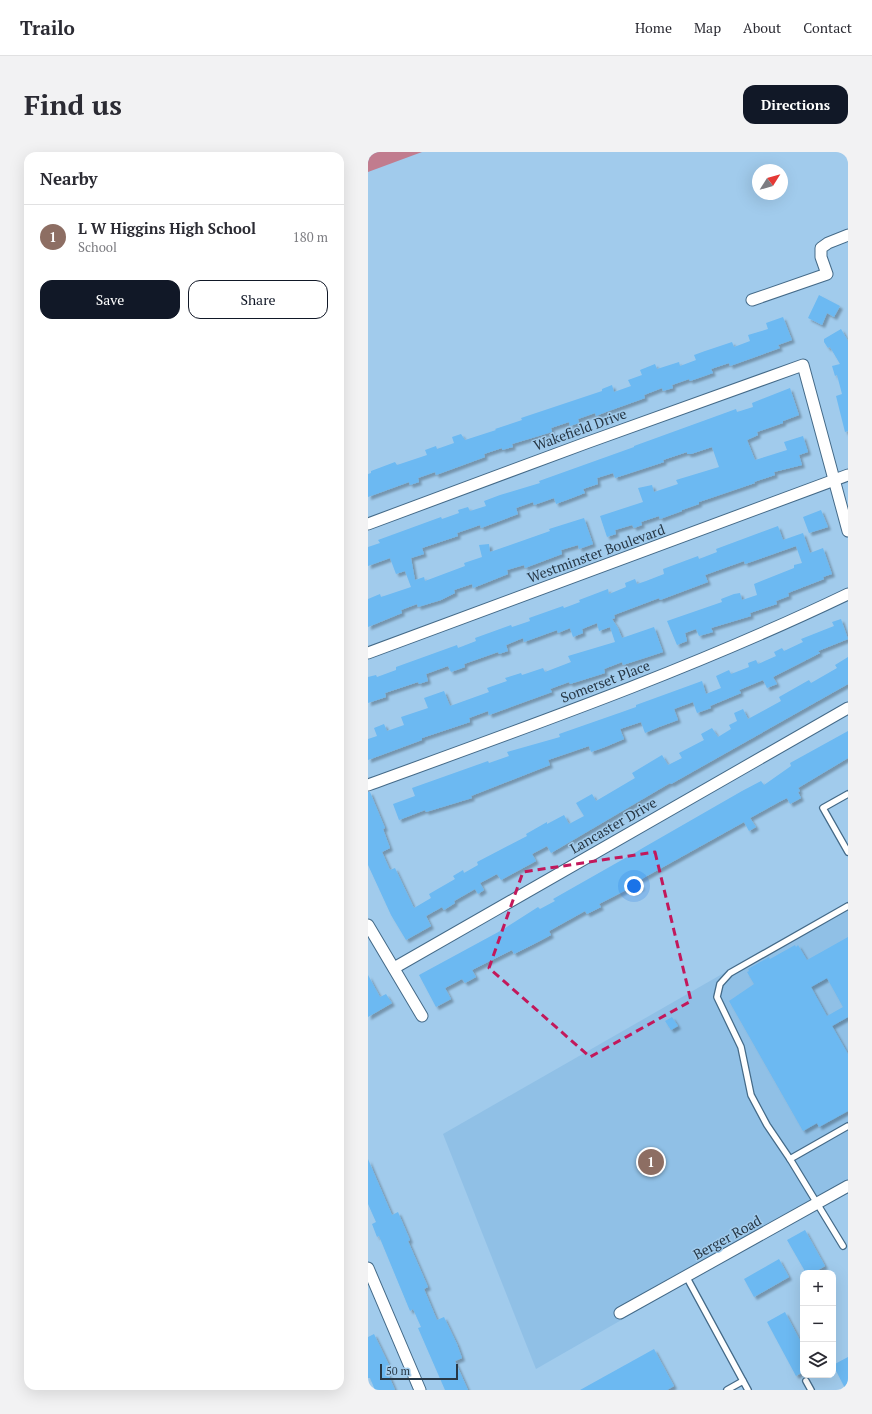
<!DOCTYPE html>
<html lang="en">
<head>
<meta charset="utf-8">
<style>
  :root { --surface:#fff; --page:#f2f2f3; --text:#2b2b33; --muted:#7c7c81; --line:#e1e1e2; --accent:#111827 }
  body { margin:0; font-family:"PT Serif",serif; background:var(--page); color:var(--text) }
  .controls { position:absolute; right:12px; bottom:12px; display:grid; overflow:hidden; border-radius:8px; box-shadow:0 4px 16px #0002 }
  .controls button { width:36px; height:36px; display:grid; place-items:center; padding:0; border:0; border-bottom:1px solid var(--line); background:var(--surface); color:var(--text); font:20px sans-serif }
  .compass { position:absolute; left:384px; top:12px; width:36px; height:36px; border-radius:50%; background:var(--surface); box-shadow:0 4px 16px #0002; rotate:53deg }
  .scale { position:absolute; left:12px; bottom:10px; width:78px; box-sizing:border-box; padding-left:4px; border:2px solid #273745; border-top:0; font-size:11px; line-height:14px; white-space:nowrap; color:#273745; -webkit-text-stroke:3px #a1cbec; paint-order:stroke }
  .you { position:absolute; left:266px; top:734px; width:14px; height:14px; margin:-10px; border:3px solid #fff; border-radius:50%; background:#1a73e8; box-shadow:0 0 0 6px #1a73e833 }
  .badge { display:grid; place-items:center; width:26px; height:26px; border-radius:50%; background:var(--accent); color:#fff; font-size:13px; font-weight:700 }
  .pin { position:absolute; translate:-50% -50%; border:2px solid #fff; box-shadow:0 1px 4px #0006 }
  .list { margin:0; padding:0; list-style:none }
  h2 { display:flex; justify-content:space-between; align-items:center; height:52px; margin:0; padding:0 16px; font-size:17px }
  h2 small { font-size:13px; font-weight:400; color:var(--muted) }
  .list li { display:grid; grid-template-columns:26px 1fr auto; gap:12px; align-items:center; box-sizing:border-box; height:64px; padding:0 16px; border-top:1px solid var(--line) }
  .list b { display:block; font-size:15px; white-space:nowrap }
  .list p { margin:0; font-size:13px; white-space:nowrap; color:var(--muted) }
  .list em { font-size:13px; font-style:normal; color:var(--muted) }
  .actions { display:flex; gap:8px; padding:12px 16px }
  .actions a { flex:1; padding:9px 0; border:1px solid var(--accent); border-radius:12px; text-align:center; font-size:14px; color:var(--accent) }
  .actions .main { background:var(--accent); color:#fff }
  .icon { flex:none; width:22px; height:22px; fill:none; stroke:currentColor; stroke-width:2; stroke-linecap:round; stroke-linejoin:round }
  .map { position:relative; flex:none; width:480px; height:1238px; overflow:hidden; border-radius:12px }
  header { display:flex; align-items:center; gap:24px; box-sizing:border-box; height:56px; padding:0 20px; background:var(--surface); border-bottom:1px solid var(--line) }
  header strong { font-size:19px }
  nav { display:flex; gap:22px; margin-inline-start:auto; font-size:14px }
  .intro { display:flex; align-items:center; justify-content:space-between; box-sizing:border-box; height:96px; padding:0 24px }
  h1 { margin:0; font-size:28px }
  .button { padding:10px 18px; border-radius:12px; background:var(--accent); color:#fff; font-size:14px; font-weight:700 }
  main { display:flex; gap:24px; padding:0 24px }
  aside { flex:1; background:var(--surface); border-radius:12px; box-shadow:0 4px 16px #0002 }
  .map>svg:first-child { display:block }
  .built { fill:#90c0e6 }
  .green { fill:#c17c8e }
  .building { fill:#6cb9f2; fill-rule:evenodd; filter:url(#shadow) }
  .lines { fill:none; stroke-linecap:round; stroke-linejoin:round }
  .service-casing { stroke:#446a88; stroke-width:8 }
  .minor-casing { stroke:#446a88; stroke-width:13 }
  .service { stroke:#fff; stroke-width:5.5 }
  .minor { stroke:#fff; stroke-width:11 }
  .marked { fill:none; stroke:#c2185b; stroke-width:3; stroke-dasharray:8 5; stroke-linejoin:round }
  .labels { text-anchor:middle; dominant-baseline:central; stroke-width:3; stroke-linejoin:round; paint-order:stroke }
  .street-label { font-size:14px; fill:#273745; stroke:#a1cbec }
</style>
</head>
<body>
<header>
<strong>Trailo</strong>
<nav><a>Home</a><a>Map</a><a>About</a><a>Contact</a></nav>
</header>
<div class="intro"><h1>Find us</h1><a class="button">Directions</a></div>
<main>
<aside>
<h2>Nearby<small></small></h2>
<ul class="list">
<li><span class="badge" style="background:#8d6e63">1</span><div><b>L W Higgins High School</b><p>School</p></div><em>180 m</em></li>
</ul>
<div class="actions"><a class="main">Save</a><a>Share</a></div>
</aside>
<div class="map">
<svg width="480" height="1238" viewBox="0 0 480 1238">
  <defs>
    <filter id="shadow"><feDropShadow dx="3" dy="3" stdDeviation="1" flood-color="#0004"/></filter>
  </defs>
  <rect width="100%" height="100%" fill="#a1cbec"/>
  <polygon class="built" points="480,750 480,1038 168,1217 75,982"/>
  <polygon class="green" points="0,0 54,0 0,20"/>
  <g class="building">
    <polygon points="451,143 472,154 466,165 459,161 454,173 440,166"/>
    <polygon points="415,165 424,188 410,193 412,196 362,214 361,211 343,217 345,221 322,229 321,227 304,233 305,236 295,239 294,236 276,243 277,246 238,260 228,264 227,261 210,267 211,271 202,274 201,270 183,276 184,280 144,292 145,295 134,298 134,296 116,302 117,305 68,323 67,320 50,326 51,330 42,333 41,330 0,345 0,322 3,321 3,319 27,310 29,313 59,303 57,298 68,294 69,297 86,291 84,285 93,282 97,288 128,278 127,277 154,268 153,266 234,239 234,237 244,233 246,240 263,234 260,228 274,223 272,218 287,212 289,217 311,210 312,214 328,208 326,203 337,199 364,190 366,195 382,189 380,183 400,177 398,171"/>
    <polygon points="473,177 480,189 480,279 477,280 468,244 474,242 469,223 467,224 464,214 472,212 462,195 460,196 456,190 456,187"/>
    <polygon points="422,236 431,263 415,269 415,271 389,280 390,283 379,288 387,308 419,298 416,290 435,284 440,300 431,303 434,313 406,320 407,323 386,330 387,331 331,350 331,352 314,358 314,359 292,367 291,364 273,370 274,373 266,376 264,373 247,378 248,382 239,385 232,364 275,350 270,336 284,333 286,340 310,332 308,328 351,315 344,295 323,302 319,302 319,300 295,308 296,310 247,326 245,321 229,326 230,332 215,337 217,341 188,352 186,346 166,353 165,350 148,356 150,362 113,376 112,373 89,381 90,384 54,396 56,402 43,406 47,428 56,425 57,429 97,414 96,411 114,405 111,393 121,392 122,400 182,379 181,377 216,366 225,392 211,397 210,393 193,398 194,402 157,416 156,413 139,418 140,422 105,436 104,432 86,438 87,441 73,448 50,455 49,452 33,458 34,461 0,475 0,447 12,442 13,445 43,435 37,419 28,422 22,406 0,414 0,395 12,391 10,388 73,365 74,367 91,361 90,358 100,355 102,359 118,354 116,349 132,343 172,331 171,329 266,295 266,294 368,257 369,260 385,255 384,251"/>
    <polygon points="453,358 460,375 441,381 435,365"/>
    <polygon points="410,374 415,388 435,381 442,401 455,396 464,422 455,425 456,427 420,441 421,444 408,449 409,452 382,461 383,464 343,476 345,480 331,484 328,477 317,481 319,489 309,493 299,469 354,450 353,447 366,442 372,441 374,448 389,443 386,432 426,416 426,413 434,411 428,394 377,412 376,409 337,423 340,430 292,448 291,446 246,463 247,466 244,467 250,476 254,486 286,475 295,500 255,513 254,510 236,517 237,521 202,532 201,530 182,537 184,540 121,563 120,559 101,566 102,570 54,586 54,588 0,608 0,587 9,584 6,576 16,572 19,579 36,573 33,565 60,556 56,546 76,539 82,554 121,540 119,536 139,529 137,526 153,521 154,523 175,516 177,520 203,510 200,504 247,490 242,475 231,479 229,471 214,477 215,481 205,485 202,476 190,481 189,478 156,490 155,486 138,493 140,499 131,502 130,500 96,512 97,515 83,520 80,514 58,522 60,529 51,532 50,530 17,541 18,545 0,551 0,525 8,523 9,525 28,518 28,515 89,493 90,496 108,489 107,486 143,473 144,475 162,469 161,466 195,454 196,456 212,450 211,448 240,437 241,442 258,435 257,431 267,427 269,432 278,429 296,422 295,417 330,404 331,407 349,400 348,397"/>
    <polygon points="473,467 480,487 450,499 452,501 405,525 409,532 399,536 395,528 371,538 373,541 342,554 343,556 329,561 325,550 306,557 310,568 291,575 277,581 273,570 252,577 256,587 237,595 223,600 221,594 180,608 182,613 103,644 104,646 58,660 57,658 31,668 25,652 47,644 44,636 120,609 121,611 141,604 139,600 192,585 191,582 254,560 268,555 268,553 334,529 338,542 353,536 348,524 361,518 363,522 381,515 380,511 388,508 390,512 408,504 406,500 414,496 416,499 435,490 433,487 466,474 464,470"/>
    <polygon points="480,505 480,532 303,632 302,631 183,701 179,694 164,702 168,709 133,728 129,722 112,731 116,738 110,742 107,737 86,749 87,751 76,758 74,755 58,764 63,774 38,788 23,763 0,713 0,640 2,640 17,676 15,677 22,696 14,700 22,718 27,716 46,756 63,746 61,742 87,727 85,724 95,718 96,721 110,713 109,710 159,684 158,682 179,670 179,672 196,663 201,672 216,664 208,651 224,642 228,649 267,626 264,621 294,603 300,613 314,606 311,601 336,588 333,582 344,576 350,585 363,577 361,573 369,569 366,561 375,557 380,567 413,549 411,545 441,528 443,531 469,516 467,513"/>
    <polygon points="480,579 480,606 430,636 432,639 430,640 433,646 422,652 419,646 411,650 382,666 388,675 381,679 376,670 270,729 274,735 265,741 262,736 231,752 233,755 219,762 217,759 181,779 183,783 164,793 146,802 144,798 104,818 108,825 97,831 94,827 77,836 83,847 68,855 51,823 134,778 170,755 172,757 187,749 185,747 259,705 259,706 273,697 374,639 393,629 396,633 423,614 422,611"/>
    <path d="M480,785V865L464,874L480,902V959L451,975L449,971L435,979L361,849L386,832L379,820L381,819L380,817L401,805L402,807L427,793L428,795L430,793L439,808ZM459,826L475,855L459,864L443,835Z"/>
    <polygon points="0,823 12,845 18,842 24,851 0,865"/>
    <polygon points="304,865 310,874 303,878 297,869"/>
    <polygon points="0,1007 24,1063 30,1060 42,1088 40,1089 60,1135 56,1137 69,1168 76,1165 89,1192 94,1206 87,1209 100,1238 77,1238 50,1176 53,1175 45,1157 42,1159 11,1084 9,1085 4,1072 8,1070 0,1052"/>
    <polygon points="437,1078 457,1114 445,1121 438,1121 419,1088"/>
    <polygon points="411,1107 421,1125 386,1145 376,1127"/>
    <polygon points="417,1160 435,1194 435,1220 428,1224 399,1170"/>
    <polygon points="6,1182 23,1217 19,1219 27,1238 7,1238 2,1226 0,1226 0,1185"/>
    <polygon points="286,1197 306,1234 299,1238 212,1238"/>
    <polygon points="480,1205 480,1238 478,1238 465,1213"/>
  </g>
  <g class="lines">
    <g class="service-casing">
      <g id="service">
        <polyline points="480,642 455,656 480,700"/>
        <polyline points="422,1007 399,973 383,943 373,895 349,845 352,832 362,821 480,754"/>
        <polyline points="475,1094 422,1007 480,974"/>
        <polyline points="318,1124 380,1238"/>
        <polyline points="438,1229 443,1238"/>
        <polyline points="359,1238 375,1229"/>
      </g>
    </g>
    <g class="minor-casing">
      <g id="minor">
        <polyline points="384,148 459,122 453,105 453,96 460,91 480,83"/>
        <polyline points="0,372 218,291 435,213 480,379"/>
        <polyline points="0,501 480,323"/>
        <path d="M0,633C162,574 324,517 480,442"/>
        <polyline points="0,773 54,864"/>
        <polyline points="26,816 480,556"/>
        <polyline points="0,1116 52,1238"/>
        <polyline points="252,1161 480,1034"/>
      </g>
    </g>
    <use href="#service" class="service"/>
    <use href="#minor" class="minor"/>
  </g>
  <path class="marked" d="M287,700L323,849L222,905L121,816L155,720Z"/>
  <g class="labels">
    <g class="street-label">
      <text transform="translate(212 277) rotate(-20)">Wakefield Drive</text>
      <text transform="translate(228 401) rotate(-20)">Westminster Boulevard</text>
      <text transform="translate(237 529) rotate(-21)">Somerset Place</text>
      <text transform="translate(245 673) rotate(-30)">Lancaster Drive</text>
      <text transform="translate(359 1085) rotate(-29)">Berger Road</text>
    </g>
  </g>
</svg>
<div class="controls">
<button>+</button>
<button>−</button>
<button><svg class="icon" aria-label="layers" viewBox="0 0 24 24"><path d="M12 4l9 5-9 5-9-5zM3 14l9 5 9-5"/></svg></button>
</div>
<svg class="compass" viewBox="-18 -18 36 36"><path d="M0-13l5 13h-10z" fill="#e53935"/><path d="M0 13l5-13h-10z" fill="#7c7c81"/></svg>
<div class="scale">50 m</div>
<div class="you"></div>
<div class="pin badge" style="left:283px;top:1010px;background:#8d6e63">1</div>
</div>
</main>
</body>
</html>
